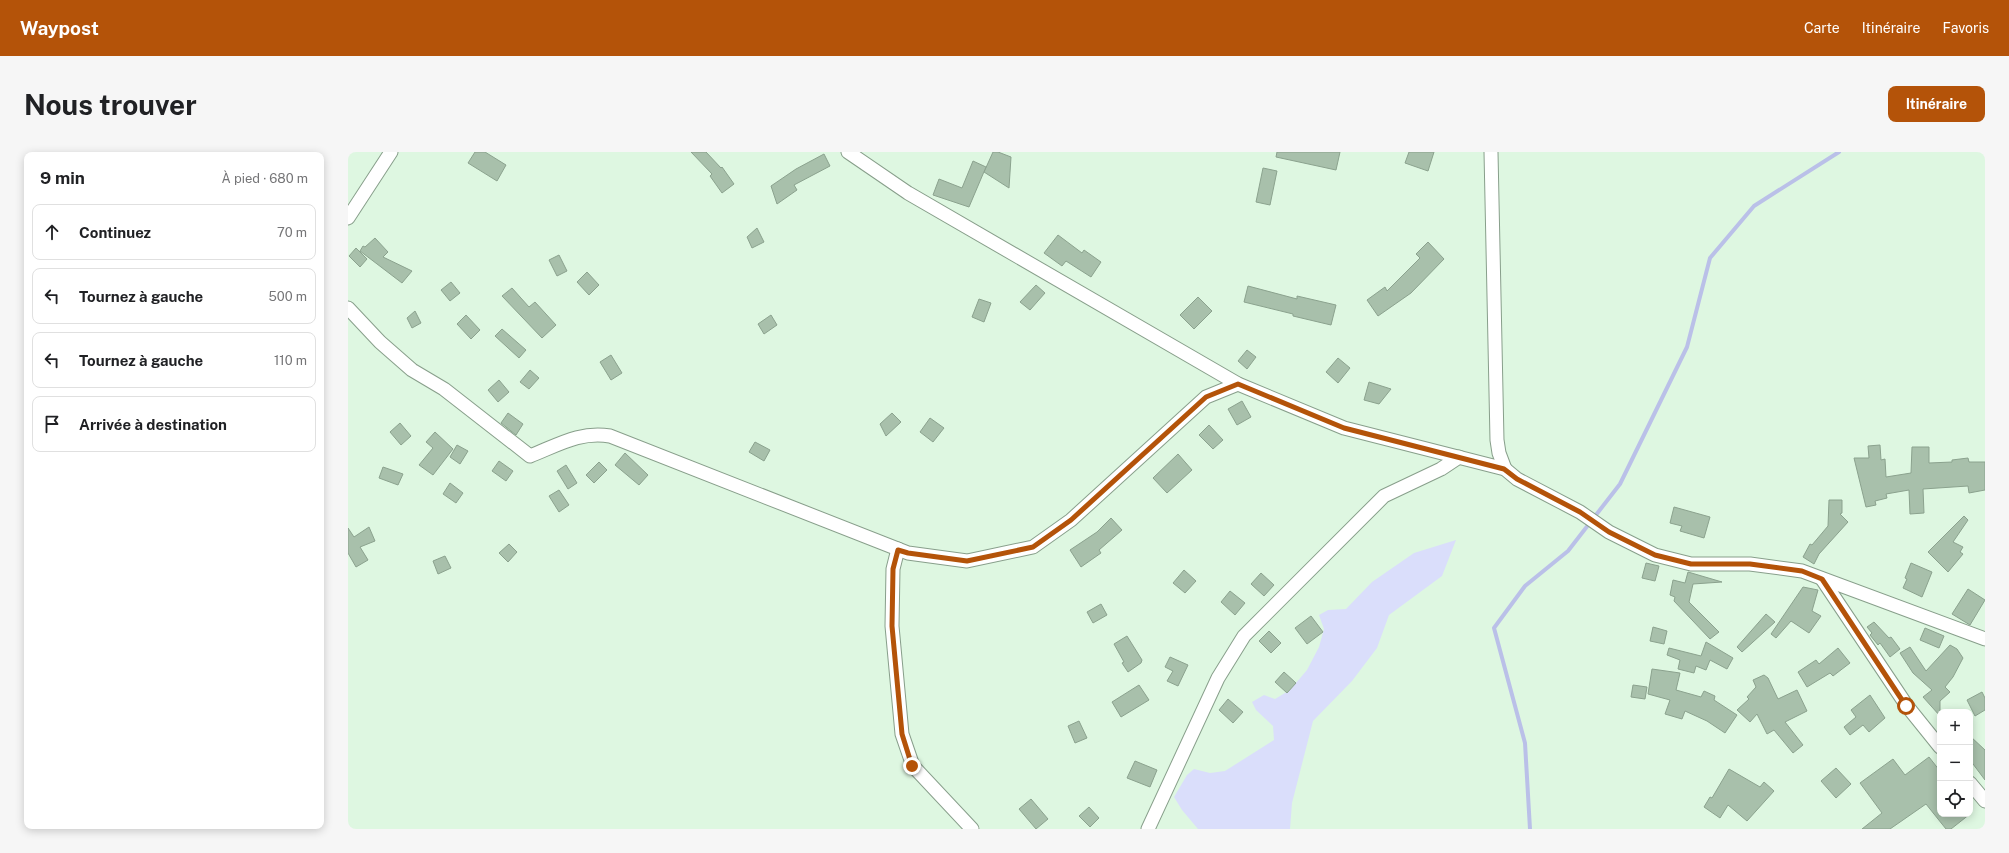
<!DOCTYPE html>
<html lang="fr">
<head>
<meta charset="utf-8">
<style>
  :root { --surface:#fff; --page:#f6f6f6; --text:#202124; --muted:#757577; --line:#e0e0e0; --accent:#b45309 }
  body { margin:0; font-family:"Public Sans",sans-serif; background:var(--page); color:var(--text) }
  .controls { position:absolute; right:12px; bottom:12px; display:grid; overflow:hidden; border-radius:8px; box-shadow:0 2px 10px #0003 }
  .controls button { width:36px; height:36px; display:grid; place-items:center; padding:0; border:0; border-bottom:1px solid var(--line); background:var(--surface); color:var(--text); font:20px sans-serif }
  .stop { position:absolute; width:12px; height:12px; margin:-9px; border:3px solid #b45309; border-radius:50%; background:#fff }
  .stop.end { background:#b45309; border-color:#fff; box-shadow:0 1px 4px #0008 }
  .list { margin:0; padding:0; list-style:none }
  h2 { display:flex; justify-content:space-between; align-items:center; height:52px; margin:0; padding:0 16px; font-size:17px }
  h2 small { font-size:13px; font-weight:400; color:var(--muted) }
  .list li { display:grid; grid-template-columns:26px 1fr auto; gap:12px; align-items:center; box-sizing:border-box; height:56px; margin:0 8px 8px; padding:0 8px; border:1px solid var(--line); border-radius:8px }
  .list b { display:block; font-size:15px; white-space:nowrap }
  .list em { font-size:13px; font-style:normal; color:var(--muted) }
  .icon { flex:none; width:22px; height:22px; fill:none; stroke:currentColor; stroke-width:2; stroke-linecap:round; stroke-linejoin:round }
  .map { position:relative; flex:none; width:1637px; height:677px; overflow:hidden; border-radius:8px }
  header { display:flex; align-items:center; gap:24px; box-sizing:border-box; height:56px; padding:0 20px; background:var(--accent); color:#fff }
  header strong { font-size:19px }
  nav { display:flex; gap:22px; margin-inline-start:auto; font-size:14px }
  .intro { display:flex; align-items:center; justify-content:space-between; box-sizing:border-box; height:96px; padding:0 24px }
  h1 { margin:0; font-size:28px }
  .button { padding:10px 18px; border-radius:8px; background:var(--accent); color:#fff; font-size:14px; font-weight:700 }
  main { display:flex; gap:24px; padding:0 24px }
  aside { flex:1; background:var(--surface); border-radius:8px; box-shadow:0 2px 10px #0003 }
  .map>svg:first-child { display:block }
  .green { fill:#dadefb }
  .lines { fill:none; stroke-linecap:round; stroke-linejoin:round }
  .stream { stroke:#bac0e8; stroke-width:4 }
  .building { fill:#a8c0ab; stroke:#8ba28e }
  .minor-casing { stroke:#889f8b; stroke-width:15 }
  .minor { stroke:#fff; stroke-width:13 }
  .route { stroke:#b45309; stroke-width:5 }
</style>
</head>
<body>
<header>
<strong>Waypost</strong>
<nav><a>Carte</a><a>Itinéraire</a><a>Favoris</a></nav>
</header>
<div class="intro"><h1>Nous trouver</h1><a class="button">Itinéraire</a></div>
<main>
<aside>
<h2>9 min<small>À pied · 680 m</small></h2>
<ul class="list">
<li><svg class="icon" aria-label="ahead" viewBox="0 0 24 24"><path d="M12 20V5M6 11l6-6 6 6"/></svg><div><b>Continuez</b></div><em>70 m</em></li>
<li><svg class="icon" aria-label="left" viewBox="0 0 24 24"><path d="M17 20v-9H6M10 6l-5 5 5 5"/></svg><div><b>Tournez à gauche</b></div><em>500 m</em></li>
<li><svg class="icon" aria-label="left" viewBox="0 0 24 24"><path d="M17 20v-9H6M10 6l-5 5 5 5"/></svg><div><b>Tournez à gauche</b></div><em>110 m</em></li>
<li><svg class="icon" aria-label="arrive" viewBox="0 0 24 24"><path d="M6 21V4h12l-3 4 3 4H6"/></svg><div><b>Arrivée à destination</b></div></li>
</ul>
</aside>
<div class="map">
<svg width="1637" height="677" viewBox="0 0 1637 677">
  <rect width="100%" height="100%" fill="#def7e1"/>
  <polygon class="green" points="1108,388 1094,424 1041,463 1029,496 1004,529 965,569 944,651 942,677 850,677 834,658 826,645 839,623 846,617 862,621 877,619 926,588 925,574 908,558 904,550 916,543 927,547 942,538 959,518 971,495 976,477 971,463 980,458 998,457 1024,430 1066,401"/>
  <g class="lines">
    <polyline class="stream" points="1182,677 1177,591 1146,476 1177,434 1220,399 1272,332 1339,195 1362,106 1406,54 1491,0"/>
  </g>
  <g class="building">
    <polygon points="127,0 137,0 158,13 149,29 120,11"/>
    <polygon points="343,0 358,0 373,16 374,15 386,32 374,41 362,24 364,22"/>
    <polygon points="645,0 650,0 663,5 661,36 636,20"/>
    <polygon points="929,0 992,0 988,18 928,5"/>
    <polygon points="1061,0 1086,0 1080,19 1057,11"/>
    <polygon points="476,2 482,14 446,33 449,38 429,52 423,34 448,17"/>
    <polygon points="625,9 638,15 621,55 585,43 591,27 614,36"/>
    <polygon points="915,16 929,19 922,53 908,50"/>
    <polygon points="409,76 416,90 404,96 399,85"/>
    <polygon points="710,83 734,101 736,98 753,110 743,125 718,109 714,114 696,101"/>
    <polygon points="27,86 40,100 35,105 64,119 54,131 12,99 15,94 17,95"/>
    <polygon points="1080,90 1096,107 1063,141 1030,164 1019,148 1037,135 1039,139 1072,106 1068,102"/>
    <polygon points="8,96 19,107 12,115 1,104"/>
    <polygon points="211,103 219,119 209,124 201,108"/>
    <polygon points="239,120 251,133 241,143 229,130"/>
    <polygon points="103,130 112,141 102,149 93,138"/>
    <polygon points="688,133 697,141 682,158 672,150"/>
    <polygon points="900,134 949,147 949,144 988,153 983,173 945,164 945,162 896,150"/>
    <polygon points="164,136 181,155 187,150 208,173 194,186 154,144"/>
    <polygon points="850,145 864,159 846,177 832,163"/>
    <polygon points="631,147 643,151 636,170 624,165"/>
    <polygon points="67,159 73,171 64,176 59,166"/>
    <polygon points="118,163 132,178 123,187 109,172"/>
    <polygon points="423,163 429,173 416,182 410,172"/>
    <polygon points="154,177 178,198 171,206 147,184"/>
    <polygon points="899,198 908,205 899,217 890,209"/>
    <polygon points="263,203 274,221 263,228 252,210"/>
    <polygon points="990,206 1002,216 990,231 978,220"/>
    <polygon points="182,218 191,226 181,237 172,230"/>
    <polygon points="151,228 161,240 150,250 140,238"/>
    <polygon points="1021,230 1043,237 1031,252 1016,248"/>
    <polygon points="894,249 903,265 889,273 880,257"/>
    <polygon points="160,261 175,272 168,283 153,271"/>
    <polygon points="544,261 553,270 538,284 532,272"/>
    <polygon points="582,266 596,276 585,290 572,280"/>
    <polygon points="52,271 63,284 53,293 42,280"/>
    <polygon points="861,273 875,288 865,297 851,283"/>
    <polygon points="87,280 105,297 85,323 71,313 85,296 78,290"/>
    <polygon points="407,290 422,298 416,309 401,300"/>
    <polygon points="109,293 120,299 112,312 102,305"/>
    <polygon points="1532,293 1533,308 1537,307 1538,325 1563,321 1564,295 1581,295 1581,311 1604,310 1604,308 1620,306 1621,310 1637,310 1637,338 1621,341 1620,334 1575,337 1576,361 1562,362 1561,338 1538,342 1539,346 1527,349 1528,353 1518,355 1506,306 1521,306 1520,294"/>
    <polygon points="277,301 300,323 291,333 267,313"/>
    <polygon points="830,302 844,318 819,341 805,326"/>
    <polygon points="151,309 165,319 158,329 144,319"/>
    <polygon points="251,310 259,318 246,331 238,323"/>
    <polygon points="218,313 229,331 220,337 209,319"/>
    <polygon points="35,315 55,322 50,333 31,326"/>
    <polygon points="102,331 115,341 108,351 95,342"/>
    <polygon points="211,338 221,353 211,360 201,344"/>
    <polygon points="1481,348 1494,348 1494,361 1492,362 1500,370 1471,402 1466,412 1455,405 1462,392 1464,393 1480,374"/>
    <polygon points="1326,355 1362,365 1356,386 1332,379 1334,374 1322,371"/>
    <polygon points="1616,364 1620,368 1605,390 1615,395 1612,400 1615,402 1600,420 1580,400"/>
    <polygon points="763,366 774,378 751,398 753,401 733,415 722,398 749,380"/>
    <polygon points="21,375 27,389 12,395 20,408 8,415 0,401 0,376 6,385"/>
    <polygon points="161,392 169,400 160,410 151,401"/>
    <polygon points="97,404 103,416 90,422 85,409"/>
    <polygon points="1298,411 1311,414 1307,429 1294,426"/>
    <polygon points="1563,411 1584,420 1574,445 1555,436 1559,427 1557,426"/>
    <polygon points="836,418 848,429 837,441 825,431"/>
    <polygon points="1340,420 1374,430 1345,432 1341,450 1371,480 1362,487 1326,449 1327,445 1322,443 1325,428 1337,431"/>
    <polygon points="913,421 926,433 916,444 903,432"/>
    <polygon points="1455,435 1470,438 1464,459 1473,464 1461,481 1443,469 1428,486 1423,482"/>
    <polygon points="1620,437 1637,448 1622,473 1604,462"/>
    <polygon points="882,439 897,451 887,463 873,450"/>
    <polygon points="753,452 759,463 745,471 739,460"/>
    <polygon points="1418,462 1427,470 1394,500 1389,495"/>
    <polygon points="963,464 975,480 959,492 947,476"/>
    <polygon points="1526,470 1541,486 1543,485 1552,497 1542,505 1532,491 1530,493 1522,483 1524,481 1519,475"/>
    <polygon points="1305,475 1319,479 1316,492 1302,489"/>
    <polygon points="1577,476 1596,484 1591,496 1572,488"/>
    <polygon points="921,479 933,491 923,501 911,489"/>
    <polygon points="779,484 794,508 793,511 780,520 774,511 776,510 766,492"/>
    <polygon points="1358,490 1385,506 1379,517 1362,508 1358,518 1348,514 1346,521 1330,517 1332,508 1319,503 1321,496 1353,504"/>
    <polygon points="1602,493 1609,497 1615,506 1605,525 1597,535 1602,540 1592,549 1592,564 1575,545 1584,538 1565,521 1552,501 1562,495 1578,519"/>
    <polygon points="1490,496 1502,511 1485,524 1482,521 1459,535 1450,520 1468,508 1471,512"/>
    <polygon points="822,505 840,513 830,534 819,529 825,519 817,515"/>
    <polygon points="1304,517 1332,521 1328,538 1353,545 1356,539 1367,544 1366,548 1389,563 1377,581 1359,569 1337,559 1334,567 1317,562 1322,548 1300,542"/>
    <polygon points="936,520 948,531 939,541 927,530"/>
    <polygon points="1416,523 1420,526 1430,547 1449,538 1459,559 1437,570 1455,593 1445,601 1426,578 1419,582 1409,562 1402,570 1389,558 1401,547 1399,545 1408,535 1405,528"/>
    <polygon points="791,533 801,548 773,565 764,550"/>
    <polygon points="1285,533 1299,535 1297,547 1283,545"/>
    <polygon points="1634,540 1637,546 1637,558 1627,564 1619,548"/>
    <polygon points="1522,543 1537,566 1521,580 1515,573 1502,583 1496,575 1508,565 1503,558"/>
    <polygon points="880,547 895,560 885,571 871,558"/>
    <polygon points="731,569 739,586 727,591 720,574"/>
    <polygon points="1622,584 1637,598 1637,628 1622,608"/>
    <polygon points="1581,605 1592,619 1592,662 1622,662 1603,677 1598,677 1578,652 1542,677 1514,677 1534,661 1512,631 1545,607 1557,623"/>
    <polygon points="787,609 809,618 802,635 779,626"/>
    <polygon points="1488,616 1503,632 1488,646 1473,629"/>
    <polygon points="1381,617 1412,635 1416,630 1426,639 1399,669 1380,653 1372,666 1356,655 1362,645 1364,646"/>
    <polygon points="683,647 700,667 688,677 671,657"/>
    <polygon points="741,655 751,666 742,675 731,664"/>
  </g>
  <g class="lines">
    <g class="minor-casing">
      <g id="minor">
        <polyline points="500,0 560,41 890,232 996,276 1157,317 1169,327 1232,360 1261,380 1307,403 1343,412 1402,412 1454,419 1637,487"/>
        <polyline points="1143,0 1149,288 1151,301 1157,317"/>
        <polyline points="0,66 43,0"/>
        <path d="M0,156L32,190L64,218L96,237L182,304C210,293 232,279 262,284L560,401L619,409L685,395L723,368L858,245L890,232"/>
        <polyline points="550,397 545,417 544,474 554,582 565,614 624,677"/>
        <polyline points="1474,427 1559,554 1592,595"/>
        <polyline points="1622,631 1637,649"/>
        <polyline points="800,677 870,526 896,484 1036,344 1093,317 1111,305"/>
      </g>
    </g>
    <use href="#minor" class="minor"/>
  </g>
  <g class="lines">
    <polyline class="route" points="564,614 554,582 544,474 545,417 550,398 560,401 619,409 685,395 723,368 858,245 890,232 996,276 1156,317 1169,327 1232,360 1261,380 1307,403 1343,412 1402,412 1454,419 1474,427 1558,554"/>
  </g>
</svg>
<div class="controls">
<button>+</button>
<button>−</button>
<button><svg class="icon" aria-label="locate" viewBox="0 0 24 24"><circle cx="12" cy="12" r="6"/><path d="M12 2v4M12 18v4M2 12h4M18 12h4"/></svg></button>
</div>
<div class="stop" style="left:1558px;top:554px"></div>
<div class="stop end" style="left:564px;top:614px"></div>
</div>
</main>
</body>
</html>
